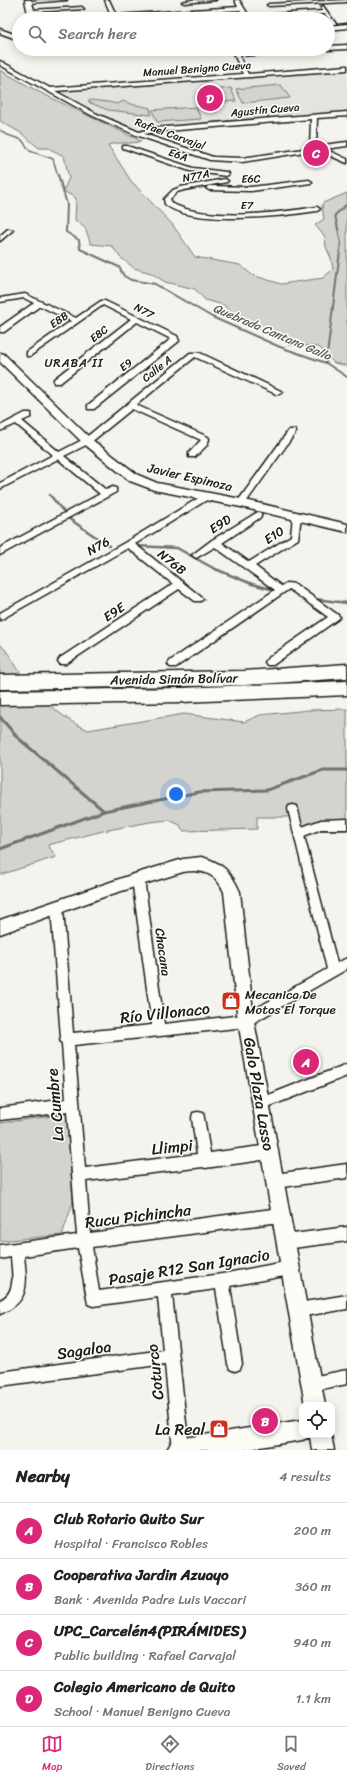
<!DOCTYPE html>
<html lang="en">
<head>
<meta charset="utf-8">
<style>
  :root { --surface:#fff; --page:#f6f6f6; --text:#202124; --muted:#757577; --line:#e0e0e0; --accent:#db2777 }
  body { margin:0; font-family:Sriracha,sans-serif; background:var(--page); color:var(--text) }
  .controls { position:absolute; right:12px; bottom:12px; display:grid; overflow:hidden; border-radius:8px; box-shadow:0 2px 10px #0003 }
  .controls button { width:36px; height:36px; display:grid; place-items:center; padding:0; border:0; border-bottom:1px solid var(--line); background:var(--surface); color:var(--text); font:20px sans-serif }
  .you { position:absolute; left:176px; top:794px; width:14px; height:14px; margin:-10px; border:3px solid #fff; border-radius:50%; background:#1a73e8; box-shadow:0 0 0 6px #1a73e833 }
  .badge { display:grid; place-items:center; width:26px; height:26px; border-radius:50%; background:var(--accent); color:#fff; font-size:13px; font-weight:700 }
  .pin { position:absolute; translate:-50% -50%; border:2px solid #fff; box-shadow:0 1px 4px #0006 }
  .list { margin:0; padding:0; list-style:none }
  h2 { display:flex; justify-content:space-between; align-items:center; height:52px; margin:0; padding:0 16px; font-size:17px }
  h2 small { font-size:13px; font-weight:400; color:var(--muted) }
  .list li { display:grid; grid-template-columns:26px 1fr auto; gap:12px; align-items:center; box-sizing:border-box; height:56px; padding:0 16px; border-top:1px solid var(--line) }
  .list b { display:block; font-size:15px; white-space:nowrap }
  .list p { margin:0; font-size:13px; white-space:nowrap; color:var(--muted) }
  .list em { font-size:13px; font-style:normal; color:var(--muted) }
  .icon { flex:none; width:22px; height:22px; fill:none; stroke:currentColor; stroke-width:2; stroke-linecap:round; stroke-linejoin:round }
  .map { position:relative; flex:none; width:347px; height:1450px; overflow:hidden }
  .search { position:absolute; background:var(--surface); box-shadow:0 2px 10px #0003; left:12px; right:12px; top:12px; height:44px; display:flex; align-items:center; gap:10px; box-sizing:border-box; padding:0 14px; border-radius:22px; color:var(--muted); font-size:15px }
  .sheet { height:276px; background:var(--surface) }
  nav { display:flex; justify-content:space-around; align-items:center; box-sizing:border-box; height:56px; border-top:1px solid var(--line); background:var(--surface); font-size:11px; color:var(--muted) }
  nav a { display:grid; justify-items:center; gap:2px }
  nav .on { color:var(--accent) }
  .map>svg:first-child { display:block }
  .built { fill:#e4e3de }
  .green { fill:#d4d3cf; stroke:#787876 }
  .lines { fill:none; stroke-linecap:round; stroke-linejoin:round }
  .stream-far3 { stroke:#72716f; stroke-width:1.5 }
  .stream-far2 { stroke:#72716f; stroke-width:2 }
  .stream-far1 { stroke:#72716f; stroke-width:2.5 }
  .stream { stroke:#72716f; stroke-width:3 }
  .street-casing { stroke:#1c1c1c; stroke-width:3 }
  .secondary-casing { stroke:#1c1c1c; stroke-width:3 }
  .highway-casing { stroke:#1c1c1c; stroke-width:3 }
  .street { fill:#fdfcf7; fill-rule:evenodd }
  .secondary { fill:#fdfcf7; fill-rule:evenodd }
  .highway { fill:#fdfcf7; fill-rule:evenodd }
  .labels { text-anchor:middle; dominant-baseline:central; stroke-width:3; stroke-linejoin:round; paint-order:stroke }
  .far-street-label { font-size:11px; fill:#1c1c1c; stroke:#fdfcf7 }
  .far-water-label { font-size:12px; font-style:italic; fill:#5c5c5a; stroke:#fdfcf7 }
  .far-neighbourhood-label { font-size:12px; letter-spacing:1px; fill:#1c1c1c; stroke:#fdfcf7 }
  .street-label { font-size:13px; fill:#1c1c1c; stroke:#fdfcf7 }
  .poi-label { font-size:13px; fill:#1c1c1c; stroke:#fdfcf7; text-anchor:start }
  .near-street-label { font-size:16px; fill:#1c1c1c; stroke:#fdfcf7 }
  .near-poi-label { font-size:16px; fill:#1c1c1c; stroke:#fdfcf7; text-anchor:end }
</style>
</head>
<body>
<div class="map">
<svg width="347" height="1450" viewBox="0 0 347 1450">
  <rect width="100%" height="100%" fill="#f4f3ee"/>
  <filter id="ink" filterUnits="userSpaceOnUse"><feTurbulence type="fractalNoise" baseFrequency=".025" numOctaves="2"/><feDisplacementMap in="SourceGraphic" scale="8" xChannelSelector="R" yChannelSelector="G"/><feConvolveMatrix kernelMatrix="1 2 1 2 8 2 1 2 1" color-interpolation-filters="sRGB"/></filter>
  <g filter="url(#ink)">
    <polygon class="built" points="347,69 347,112 319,114 133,128 105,116 62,93 64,91"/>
    <g class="green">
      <path d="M0,70L39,92L141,141C131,145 120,141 108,145L131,181L172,224L195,257L240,265L252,275L281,284L323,278L333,269L331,258L326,247L325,237L315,225L324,219L322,205L323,203L347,193V366L334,363L319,347L289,345L284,339L274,337L255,326L243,322L232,315L224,305L205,300L195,289L165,282L151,273L134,268L120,257L112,246L91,244L85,228L75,220L76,198L63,191L69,178L64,156L48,148H39L21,133L0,121Z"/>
      <polygon points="281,85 290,98 243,103 236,89"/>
      <polygon points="231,88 236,101 224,102 219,89"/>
      <path d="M90,100L108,102L118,104L123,101C126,104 144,106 150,108L151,115L108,110L88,102Z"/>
      <polygon points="196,107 201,119 157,122 152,110"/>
      <path d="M0,644C13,657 20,675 31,689L94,686L286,684L347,678V681L332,684L34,692C51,706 68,722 88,730L184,714L244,722L260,715L309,710L347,709V830L303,831L300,821L292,817H257V829L183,831L180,825L169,820L150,822L103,831L48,845L56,857L0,875Z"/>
      <polygon points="67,1114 73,1202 62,1235 0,1241 0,1123"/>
    </g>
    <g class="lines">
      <polyline class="stream-far3" points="0,130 5,134 22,140 30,151 53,159 58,176"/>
      <g class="stream-far2">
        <polyline points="58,175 67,204 66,232 79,240 80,249 119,267 124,276 131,280 155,284 212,317 280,347 326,363 347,377"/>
        <polyline points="326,363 341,243 335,215 347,204"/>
      </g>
      <g class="stream-far1">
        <polyline points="50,495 63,511"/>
        <polyline points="68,518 109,546"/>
        <polyline points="135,546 177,548 213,568 252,584 271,589"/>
        <polyline points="315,599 347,603"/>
      </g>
      <g class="stream">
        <polyline points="0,717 17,737 104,811"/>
        <polyline points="0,849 104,811 199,792 267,790 323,770 347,770"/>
      </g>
      <g class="street-casing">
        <g id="street">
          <polygon points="39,0 67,0 29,3 27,2"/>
          <polygon points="105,0 109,0 116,15 238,7 235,0 239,0 251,19 245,19 240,10 222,11 227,19 221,19 217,11 117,18 118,19 71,19 111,15"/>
          <polygon points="192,0 216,0 184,3 182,2"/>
          <polygon points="347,0 347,2 269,6 267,5 269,4"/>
          <polygon points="323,6 336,24 332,24 325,14 275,16 273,15 275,14 323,11 321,7"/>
          <polygon points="82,7 84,9 31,12 29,11 31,10"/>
          <polygon points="0,29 19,36 19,40 0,33"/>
          <polygon points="347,45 347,49 328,50 326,49 328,49 328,46"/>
          <path d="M294,49H318L315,51L239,56L248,74L347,66V70L55,91L97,114L139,132L154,128L347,112V116L317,118L316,146L347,142V146L325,149L347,159V163L317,150L242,162L210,160L136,135L93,116L0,65V61L2,62L50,88L243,74L232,50H236L238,53ZM311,119L310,148L242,158L213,157L144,134L154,132Z"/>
          <polygon points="123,146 127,146 193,168 226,172 229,174 226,176 190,171 123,148"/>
          <path d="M225,179L228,181L227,182L184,190L177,192L170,199L171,203C207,222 277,213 317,207L320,209L317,211C284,216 190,227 165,204L164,199L173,190L181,187Z"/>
          <polygon points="309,180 312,182 311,183 251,191 209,190 206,188 209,186 251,187"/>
          <polygon points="8,229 13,230 0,241 0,236"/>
          <polygon points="25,294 76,318 101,301 105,301 177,336 179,341 94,409 88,409 88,405 171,339 137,322 60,383 54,383 54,379 131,319 103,305 30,356 27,356 27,352 71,321 40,306 4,332 0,332 0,327 34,303 24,298 0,302 0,298"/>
          <polygon points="190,353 200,353 283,392 279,394 276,394 195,357 136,405 208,437 209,439 207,445 195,457 189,457 189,453 201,440 132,409 90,443 64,456 106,490 113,487 116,488 116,492 0,555 0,548 100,494 58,459 0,489 0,483 53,455 16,424 0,431 0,426 25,413 31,413 31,417 22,421 59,452 84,439"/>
          <polygon points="289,430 295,430 296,432 244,505 238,505 238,501"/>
          <polygon points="207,493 210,494 210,498 135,544 201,597 203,599 201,601 195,601 179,589 66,664 60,664 58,661 60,658 173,584 128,548 0,620 0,613 126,542"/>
          <polygon points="258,512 261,513 261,517 222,543 249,562 291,536 293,516 297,513 300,514 301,516 298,539 255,566 281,586 287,583 295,584 338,615 340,617 338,619 273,665 267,665 265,662 267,659 328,617 289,589 176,667 170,667 168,664 170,661 275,590 215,547 196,558 192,555 212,540"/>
          <path d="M293,805L297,806L302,827L321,820L347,819V829H321L304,836L337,963L347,958V969L246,1027L74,1045L85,1168L197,1154L192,1118L193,1113L198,1112L203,1113L204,1118L210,1153L269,1145L274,1147L276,1152L274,1157L269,1159L205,1168L203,1167L86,1181L90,1233L280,1208L285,1210L287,1215L285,1220L280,1222L92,1247L99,1291L222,1274L290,1261L295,1263L297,1268L295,1273L290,1275L230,1286L242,1364L240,1369L235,1371L230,1369L228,1364L216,1289L172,1295L189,1450H173L165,1364L0,1386V1372L163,1350L158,1297L93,1306L88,1304L78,1248L24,1256C27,1284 30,1302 0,1314V1300C17,1293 12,1272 11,1257L0,1259V1245L77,1235L67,1112L0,1120V1108L66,1099L62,1044L60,1040L61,1037L51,908L53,904L57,903L61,904L63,908L73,1033L152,1025L132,879L134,876L138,874L142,876L144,879L164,1024L244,1015L327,969L288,809L289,806Z"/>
          <polygon points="347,1064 347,1076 260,1110 256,1108 254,1104 256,1100"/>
          <polygon points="347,1164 347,1178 275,1188 270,1186 268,1181 270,1176 275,1174"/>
          <polygon points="347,1227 347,1241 285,1249 280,1247 278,1242 280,1237 285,1235"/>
          <polygon points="347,1295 347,1309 298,1317 293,1315 291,1310 293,1305 298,1303"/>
          <polygon points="347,1370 347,1384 311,1391 306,1389 304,1384 306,1379 311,1377"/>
        </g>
      </g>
      <g class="secondary-casing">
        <g id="secondary">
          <polygon points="25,0 31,0 37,19 29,19"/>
          <polygon points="347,24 347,28 328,30 328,26"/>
          <polygon points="0,353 4,354 91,439 138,475 157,483 241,499 347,524 347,532 241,507 154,490 130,481 83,443 0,362"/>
          <path d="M201,857C222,862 232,873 240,892L254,1021L325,1405H305L238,1021L224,892C216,873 202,869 183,872L112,894L0,934V920L131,875L183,859Z"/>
          <polygon points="302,1420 302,1435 331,1435 334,1450 312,1450 310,1437 302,1440 243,1450 167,1450 171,1443 178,1439"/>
        </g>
      </g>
      <g class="highway-casing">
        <g id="highway">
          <polygon points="347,664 347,678 244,685 0,689 0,675 244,671"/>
          <polygon points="347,681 347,695 181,702 0,705 0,691 181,688"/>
        </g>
      </g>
      <use href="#street" class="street"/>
      <use href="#secondary" class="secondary"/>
      <use href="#highway" class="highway"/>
    </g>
  </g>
  <defs>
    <g id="shop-square" transform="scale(1)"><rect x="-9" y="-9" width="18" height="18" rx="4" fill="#c8321e" stroke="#fdfcf7"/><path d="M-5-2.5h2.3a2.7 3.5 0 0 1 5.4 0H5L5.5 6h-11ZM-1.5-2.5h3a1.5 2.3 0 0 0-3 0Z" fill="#fff"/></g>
  </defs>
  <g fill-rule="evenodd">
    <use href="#shop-square" x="231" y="1001"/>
    <use href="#shop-square" x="219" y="1429"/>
  </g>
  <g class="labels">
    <g class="far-street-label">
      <text transform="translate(197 69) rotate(-4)">Manuel Benigno Cueva</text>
      <text transform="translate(265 110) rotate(-5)">Agustín Cueva</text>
      <text transform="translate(170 134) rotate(20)">Rafael Carvajal</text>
      <text transform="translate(178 155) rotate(19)">E6A</text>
      <text transform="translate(196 176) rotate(-11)">N77A</text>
      <text transform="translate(251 179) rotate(-2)">E6C</text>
      <text x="247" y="205">E7</text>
      <text transform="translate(144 311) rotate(28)">N77</text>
      <text transform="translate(59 320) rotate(-36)">E8B</text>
      <text transform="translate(99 334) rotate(-38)">E8C</text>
      <text transform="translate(126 365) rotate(-38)">E9</text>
      <text transform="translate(157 369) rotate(-39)">Calle A</text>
    </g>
    <g class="far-water-label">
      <text transform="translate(272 332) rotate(23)">Quebrada Cantana Gallo</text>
    </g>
    <g class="far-neighbourhood-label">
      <text x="74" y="363">URABA II</text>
    </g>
    <g class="street-label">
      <text transform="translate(190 477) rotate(13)">Javier Espinoza</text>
      <text transform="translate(220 524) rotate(-32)">E9D</text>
      <text transform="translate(274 535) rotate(-33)">E10</text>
      <text transform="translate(98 546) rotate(-30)">N76</text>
      <text transform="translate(172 562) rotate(39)">N76B</text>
      <text transform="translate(114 612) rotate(-33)">E9E</text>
      <text transform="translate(174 679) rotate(-1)">Avenida Simón Bolívar</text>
      <text transform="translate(163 952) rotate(82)">Chacana</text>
    </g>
    <g class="poi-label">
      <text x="245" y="994">Mecanica De<tspan x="245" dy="15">Motos El Torque</tspan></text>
    </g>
    <g class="near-street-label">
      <text transform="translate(165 1013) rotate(-6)">Río Villonaco</text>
      <text transform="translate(259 1094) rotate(80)">Galo Plaza Lasso</text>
      <text transform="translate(55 1105) rotate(-95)">La Cumbre</text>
      <text transform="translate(172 1147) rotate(-6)">Llimpi</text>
      <text transform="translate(138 1216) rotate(-7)">Rucu Pichincha</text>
      <text transform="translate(189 1267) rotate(-9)">Pasaje R12 San Ignacio</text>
      <text transform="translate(84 1350) rotate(-8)">Sagaloa</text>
      <text transform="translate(155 1372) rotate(-96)">Coturco</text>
    </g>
    <g class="near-poi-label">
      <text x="205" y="1429">La Real</text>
    </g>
  </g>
</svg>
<div class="controls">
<button><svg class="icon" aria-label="locate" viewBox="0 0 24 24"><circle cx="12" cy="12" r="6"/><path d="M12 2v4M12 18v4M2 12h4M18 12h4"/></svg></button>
</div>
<div class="you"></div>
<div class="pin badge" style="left:306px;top:1062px">A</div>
<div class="pin badge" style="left:265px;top:1421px">B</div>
<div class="pin badge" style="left:316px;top:153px">C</div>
<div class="pin badge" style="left:210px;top:98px">D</div>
<div class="search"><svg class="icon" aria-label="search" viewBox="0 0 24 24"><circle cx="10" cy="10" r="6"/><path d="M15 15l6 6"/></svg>Search here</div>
</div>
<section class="sheet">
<h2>Nearby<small>4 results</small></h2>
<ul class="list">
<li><span class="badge">A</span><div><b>Club Rotario Quito Sur</b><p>Hospital · Francisco Robles</p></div><em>200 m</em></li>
<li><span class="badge">B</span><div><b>Cooperativa Jardin Azuayo</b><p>Bank · Avenida Padre Luis Vaccari</p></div><em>360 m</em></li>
<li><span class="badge">C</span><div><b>UPC_Carcelén4(PIRÁMIDES)</b><p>Public building · Rafael Carvajal</p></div><em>940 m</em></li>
<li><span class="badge">D</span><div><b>Colegio Americano de Quito</b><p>School · Manuel Benigno Cueva</p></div><em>1.1 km</em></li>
</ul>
</section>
<nav>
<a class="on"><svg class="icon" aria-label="map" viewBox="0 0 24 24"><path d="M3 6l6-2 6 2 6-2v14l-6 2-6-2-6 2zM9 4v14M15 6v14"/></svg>Map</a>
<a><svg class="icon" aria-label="directions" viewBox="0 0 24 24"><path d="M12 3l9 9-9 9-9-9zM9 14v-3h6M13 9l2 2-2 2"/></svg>Directions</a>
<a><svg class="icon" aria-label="saved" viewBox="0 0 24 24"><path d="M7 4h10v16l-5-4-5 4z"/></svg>Saved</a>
</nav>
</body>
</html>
